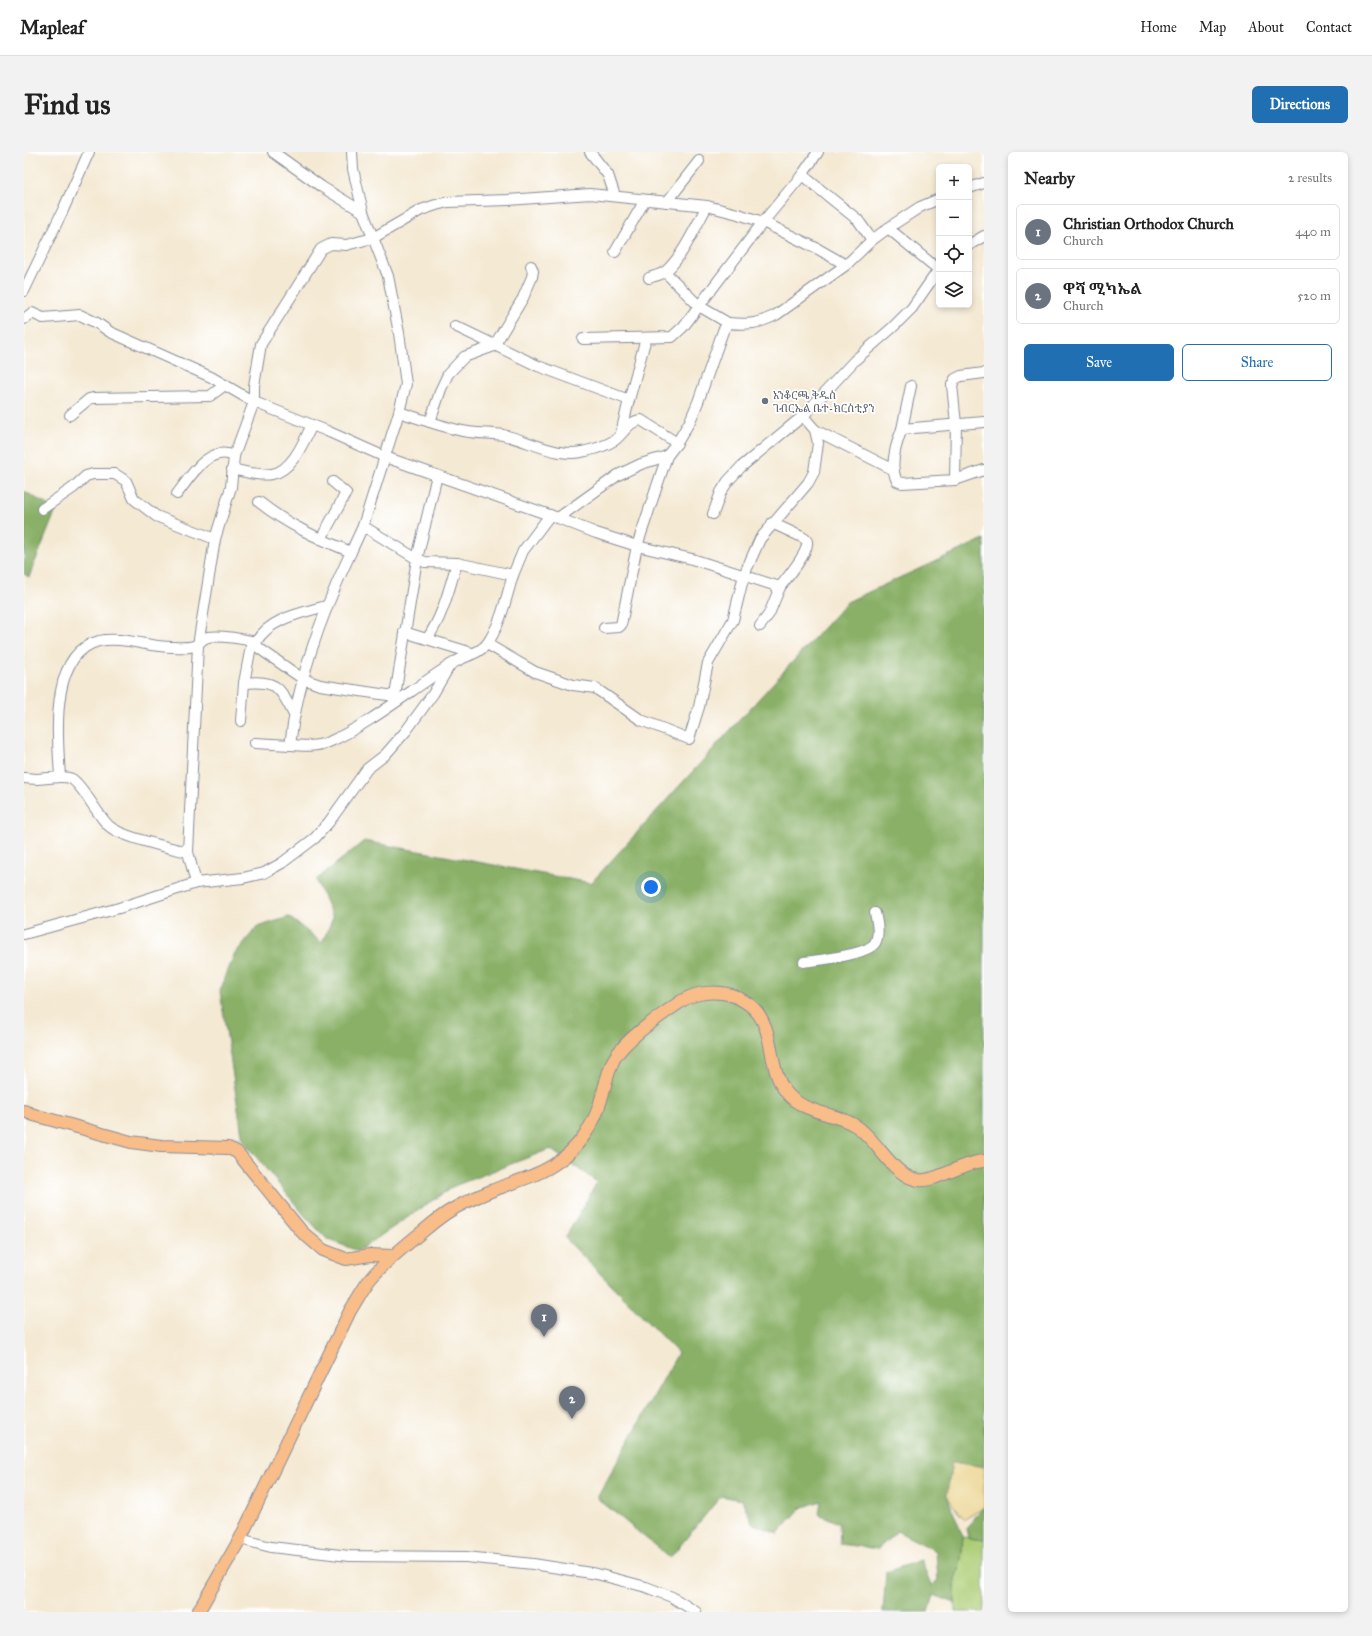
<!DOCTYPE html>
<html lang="en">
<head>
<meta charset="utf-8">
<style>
  :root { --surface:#fff; --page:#f2f2f2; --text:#222; --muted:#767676; --line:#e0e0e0; --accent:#1f6fb2 }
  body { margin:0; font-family:"IM FELL Great Primer","Noto Serif Ethiopic",serif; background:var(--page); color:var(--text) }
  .controls { position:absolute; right:12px; top:12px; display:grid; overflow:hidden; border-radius:6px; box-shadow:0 2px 6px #0003 }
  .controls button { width:36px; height:36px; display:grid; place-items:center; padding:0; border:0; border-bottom:1px solid var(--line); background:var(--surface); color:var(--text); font:20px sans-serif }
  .you { position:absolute; left:627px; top:735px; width:14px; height:14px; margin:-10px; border:3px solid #fff; border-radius:50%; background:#1a73e8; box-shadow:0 0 0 6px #1a73e833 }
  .badge { display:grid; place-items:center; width:26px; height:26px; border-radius:50%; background:var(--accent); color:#fff; font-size:13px; font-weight:700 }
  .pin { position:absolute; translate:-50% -33px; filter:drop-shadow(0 1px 2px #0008) }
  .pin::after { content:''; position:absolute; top:21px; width:14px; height:12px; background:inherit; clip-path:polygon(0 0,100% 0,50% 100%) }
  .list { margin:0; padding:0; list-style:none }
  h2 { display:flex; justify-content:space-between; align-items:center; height:52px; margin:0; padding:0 16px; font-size:17px }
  h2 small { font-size:13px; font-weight:400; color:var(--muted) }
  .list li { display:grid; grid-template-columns:26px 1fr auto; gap:12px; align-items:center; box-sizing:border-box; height:56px; margin:0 8px 8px; padding:0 8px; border:1px solid var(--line); border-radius:6px }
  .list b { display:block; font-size:15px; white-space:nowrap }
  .list p { margin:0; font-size:13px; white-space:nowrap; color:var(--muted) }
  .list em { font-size:13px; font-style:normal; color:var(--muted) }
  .actions { display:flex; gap:8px; padding:12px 16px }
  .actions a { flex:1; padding:9px 0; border:1px solid var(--accent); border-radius:6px; text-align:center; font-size:14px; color:var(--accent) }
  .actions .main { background:var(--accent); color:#fff }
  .icon { flex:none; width:22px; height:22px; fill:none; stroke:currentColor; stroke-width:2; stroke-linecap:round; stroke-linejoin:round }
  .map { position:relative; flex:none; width:960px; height:1460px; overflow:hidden; border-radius:6px }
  header { display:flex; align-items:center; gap:24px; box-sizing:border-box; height:56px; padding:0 20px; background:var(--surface); border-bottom:1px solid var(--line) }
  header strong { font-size:19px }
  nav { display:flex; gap:22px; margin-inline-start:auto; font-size:14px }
  .intro { display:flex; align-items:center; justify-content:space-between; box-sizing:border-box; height:96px; padding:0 24px }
  h1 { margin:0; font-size:28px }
  .button { padding:10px 18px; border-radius:6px; background:var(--accent); color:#fff; font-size:14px; font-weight:700 }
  main { display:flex; gap:24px; padding:0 24px }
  aside { flex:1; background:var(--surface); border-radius:6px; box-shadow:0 2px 6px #0003 }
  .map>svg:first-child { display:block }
  .green { fill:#accd75; stroke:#647e6a }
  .forest { fill:#89b066; stroke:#527062 }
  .sand { fill:#eeda9e; stroke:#84847e }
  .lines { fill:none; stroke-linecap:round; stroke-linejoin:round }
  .minor-casing { stroke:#888c98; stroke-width:12 }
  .major-casing { stroke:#888c98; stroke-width:14 }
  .minor { stroke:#fff; stroke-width:10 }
  .major { stroke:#f8bd89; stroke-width:12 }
  .worship-dot { fill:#6b7280; stroke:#fff; stroke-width:1.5 }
  .labels { text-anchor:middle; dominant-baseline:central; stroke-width:3.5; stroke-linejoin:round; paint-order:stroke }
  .worship-label { font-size:11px; fill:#5b616d; stroke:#fff; text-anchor:start }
</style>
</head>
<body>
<header>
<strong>Mapleaf</strong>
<nav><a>Home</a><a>Map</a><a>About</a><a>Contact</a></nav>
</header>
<div class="intro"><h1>Find us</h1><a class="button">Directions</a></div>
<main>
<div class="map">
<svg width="960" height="1460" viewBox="0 0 960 1460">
  <rect width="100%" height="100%" fill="#fff"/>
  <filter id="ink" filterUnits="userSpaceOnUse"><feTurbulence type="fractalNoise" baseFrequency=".025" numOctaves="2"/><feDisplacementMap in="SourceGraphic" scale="8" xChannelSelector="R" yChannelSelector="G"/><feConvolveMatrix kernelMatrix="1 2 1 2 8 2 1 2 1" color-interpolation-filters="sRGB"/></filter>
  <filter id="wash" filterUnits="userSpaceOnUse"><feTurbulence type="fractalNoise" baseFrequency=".012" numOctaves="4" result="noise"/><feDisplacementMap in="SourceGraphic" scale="16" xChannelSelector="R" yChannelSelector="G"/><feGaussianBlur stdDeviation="0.9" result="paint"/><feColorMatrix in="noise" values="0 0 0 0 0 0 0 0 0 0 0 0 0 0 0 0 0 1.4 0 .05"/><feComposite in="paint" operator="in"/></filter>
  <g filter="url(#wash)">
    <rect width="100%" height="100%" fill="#f4e9d3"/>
    <polygon class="green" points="939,1385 960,1388 960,1460 931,1460 931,1427 937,1409"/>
    <g class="forest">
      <polygon points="0,339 32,358 5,425 0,422"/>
      <polygon points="960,387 960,1315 928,1310 923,1344 939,1385 937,1409 931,1427 931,1451 910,1443 905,1460 859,1460 862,1420 897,1408 907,1434 914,1428 912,1399 873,1379 854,1397 816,1392 815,1371 795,1362 797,1349 777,1356 754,1381 729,1372 718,1348 697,1344 646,1406 573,1346 654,1201 541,1086 573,1030 526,997 430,1034 334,1099 303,1087 281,1064 219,989 196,839 210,803 233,775 265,765 298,791 309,766 292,728 340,689 567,731 823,450"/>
      <polygon points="960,1355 960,1388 944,1386 942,1376"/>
    </g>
    <polygon class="sand" points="928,1310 960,1315 960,1354 956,1358 941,1367 934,1360 923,1344"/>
  </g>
  <g filter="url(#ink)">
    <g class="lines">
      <g class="minor-casing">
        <g id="minor">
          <polyline points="249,0 298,35 339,60 364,124 375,181 382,232 375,260 339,374"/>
          <polyline points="328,0 329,17 339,60"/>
          <polyline points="566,0 584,23 591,44"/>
          <polyline points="778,23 834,68 848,88"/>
          <polyline points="945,36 960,31"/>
          <polyline points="643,50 675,9"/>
          <polyline points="864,76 915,118"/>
          <polyline points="945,93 960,84"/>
          <polyline points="591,100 621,48"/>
          <polyline points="641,120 675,154 704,171"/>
          <path d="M625,126C630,124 637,123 642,119C659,104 672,74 683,54"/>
          <polyline points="0,139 39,58 65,0"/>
          <polyline points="0,167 8,161 19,166 56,163 73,171 86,180 187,225 230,250 303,279 361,305 534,366 594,323 617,312 643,304"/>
          <polyline points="431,174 514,214 605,248"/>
          <polyline points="559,187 648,185 659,175 739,70 778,23 794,0"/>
          <polyline points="887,234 878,277 960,270"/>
          <path d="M375,260C394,266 414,273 434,278C448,282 464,281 479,283C507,289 534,307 562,299C571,297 583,293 591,288C600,281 605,269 617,268L653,291"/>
          <polyline points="46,263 65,247 69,246 186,244 201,233"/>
          <polyline points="406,270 417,237 424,222 440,205 470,194 499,146 508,125 509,119 507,114"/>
          <path d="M878,277C872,292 865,314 873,329L878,331L931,328L932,272L928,233L931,227L937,224L960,221"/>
          <polyline points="791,278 870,318"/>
          <polyline points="597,281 605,248 622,186"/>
          <path d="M208,317C221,320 235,324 248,322C268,319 280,289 288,273"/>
          <polyline points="931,328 960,318"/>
          <path d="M153,342C166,325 185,292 210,304"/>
          <path d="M235,350C264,373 293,386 327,400L339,374L393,407L370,550"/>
          <polyline points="18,357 49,336 62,324 69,322 91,322 102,329 110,347 132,364 191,387"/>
          <polyline points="689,362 697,340 704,329 717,315 779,264 831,208 868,176 888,156 915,117"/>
          <path d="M534,366L572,381L613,394L668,407L756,435C763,426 783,402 783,392C784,388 781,387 778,385L748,371"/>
          <polyline points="297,387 322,341 309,330"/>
          <polyline points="489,423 499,399 526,363"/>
          <polyline points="736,474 745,462 756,435"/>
          <path d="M580,476L595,475L597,473L613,394L643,304L653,291L666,269L674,250L699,179L704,171C724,173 734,172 752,163L822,113L848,88L870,72L896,55L915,47"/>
          <polyline points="380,480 448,501"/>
          <path d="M403,487C419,464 425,437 433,411"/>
          <polyline points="232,490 233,494 236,497 279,527 296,533 370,544"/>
          <polyline points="463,492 511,520 549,533 571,536 617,568 665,587 675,555 684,511 709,468 720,423 736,387 784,331 790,320 794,291 791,278 779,264"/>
          <path d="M220,531C252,528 255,534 269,561"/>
          <polyline points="217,569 220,531 228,489"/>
          <path d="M231,591L266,593C274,525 298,461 327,400"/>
          <path d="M266,593C279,594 293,595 305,590C350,570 390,535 431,510C441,504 456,501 463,492C477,472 482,446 489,423L433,411L401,410L393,407L413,323"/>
          <path d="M36,625C41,625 44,625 48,627C60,635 73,663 85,674C97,685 146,696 164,700L172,731"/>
          <path d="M0,626L13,627L36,625C34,586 24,502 75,489C98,484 124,495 148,495C156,495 167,497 174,492C178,489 179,486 184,485C197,483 220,487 232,490C246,466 278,461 302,454"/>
          <polyline points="164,700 174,493 191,387 207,335 210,304 230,250 230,234 237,192 297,97 307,92 322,93 349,86 397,58 412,53 424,50 484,48 566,42 683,54 714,62 739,70 794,97 822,113"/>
          <polyline points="0,782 95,756 172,731 219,726 240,721 258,711 291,686 305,670 343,617 361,603 382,579 409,542 426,513"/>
          <path d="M780,810C795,808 843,803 851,791C856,782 853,770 851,761"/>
          <polyline points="216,1387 247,1395 325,1404 442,1405 509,1412 573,1422 622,1435 648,1445 672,1460"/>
        </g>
      </g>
      <g class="major-casing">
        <g id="major">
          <polyline points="0,959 10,963 107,990 137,994 204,996 213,1000 278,1080 299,1098 322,1107 346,1103 369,1104"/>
          <path d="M174,1460L216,1387L326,1159C333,1148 339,1136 347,1126C361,1110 377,1097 393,1084C403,1076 413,1067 424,1060C437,1052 452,1045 467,1039C489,1030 515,1024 535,1009C552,997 567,977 574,957C580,941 582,923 590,907C602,886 636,864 656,850C668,842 684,839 698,841C709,842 717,847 726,853C753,875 742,915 762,940C779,962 811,960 832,974C854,988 868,1024 894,1028C910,1031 939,1010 960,1009"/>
        </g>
      </g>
      <use href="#minor" class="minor"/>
      <use href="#major" class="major"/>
    </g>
  </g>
  <circle class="worship-dot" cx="741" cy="249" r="4"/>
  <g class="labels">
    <g class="worship-label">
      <text x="749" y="243">አንቆርጫ ቅዱስ<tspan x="749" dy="13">ገብርኤል ቤተ-ክርስቲያን</tspan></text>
    </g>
  </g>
</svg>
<div class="controls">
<button>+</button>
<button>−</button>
<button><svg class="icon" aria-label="locate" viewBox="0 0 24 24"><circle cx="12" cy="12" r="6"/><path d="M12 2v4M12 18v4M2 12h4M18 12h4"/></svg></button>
<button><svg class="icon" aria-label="layers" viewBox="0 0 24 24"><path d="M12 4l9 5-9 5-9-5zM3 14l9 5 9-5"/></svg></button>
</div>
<div class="you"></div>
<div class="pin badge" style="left:520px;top:1185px;background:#6b7280">1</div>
<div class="pin badge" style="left:548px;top:1267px;background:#6b7280">2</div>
</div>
<aside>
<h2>Nearby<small>2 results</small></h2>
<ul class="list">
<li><span class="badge" style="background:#6b7280">1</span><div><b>Christian Orthodox Church</b><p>Church</p></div><em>440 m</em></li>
<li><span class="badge" style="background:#6b7280">2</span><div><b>ዋሻ ሚካኤል</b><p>Church</p></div><em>520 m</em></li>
</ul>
<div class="actions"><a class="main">Save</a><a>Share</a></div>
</aside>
</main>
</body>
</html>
